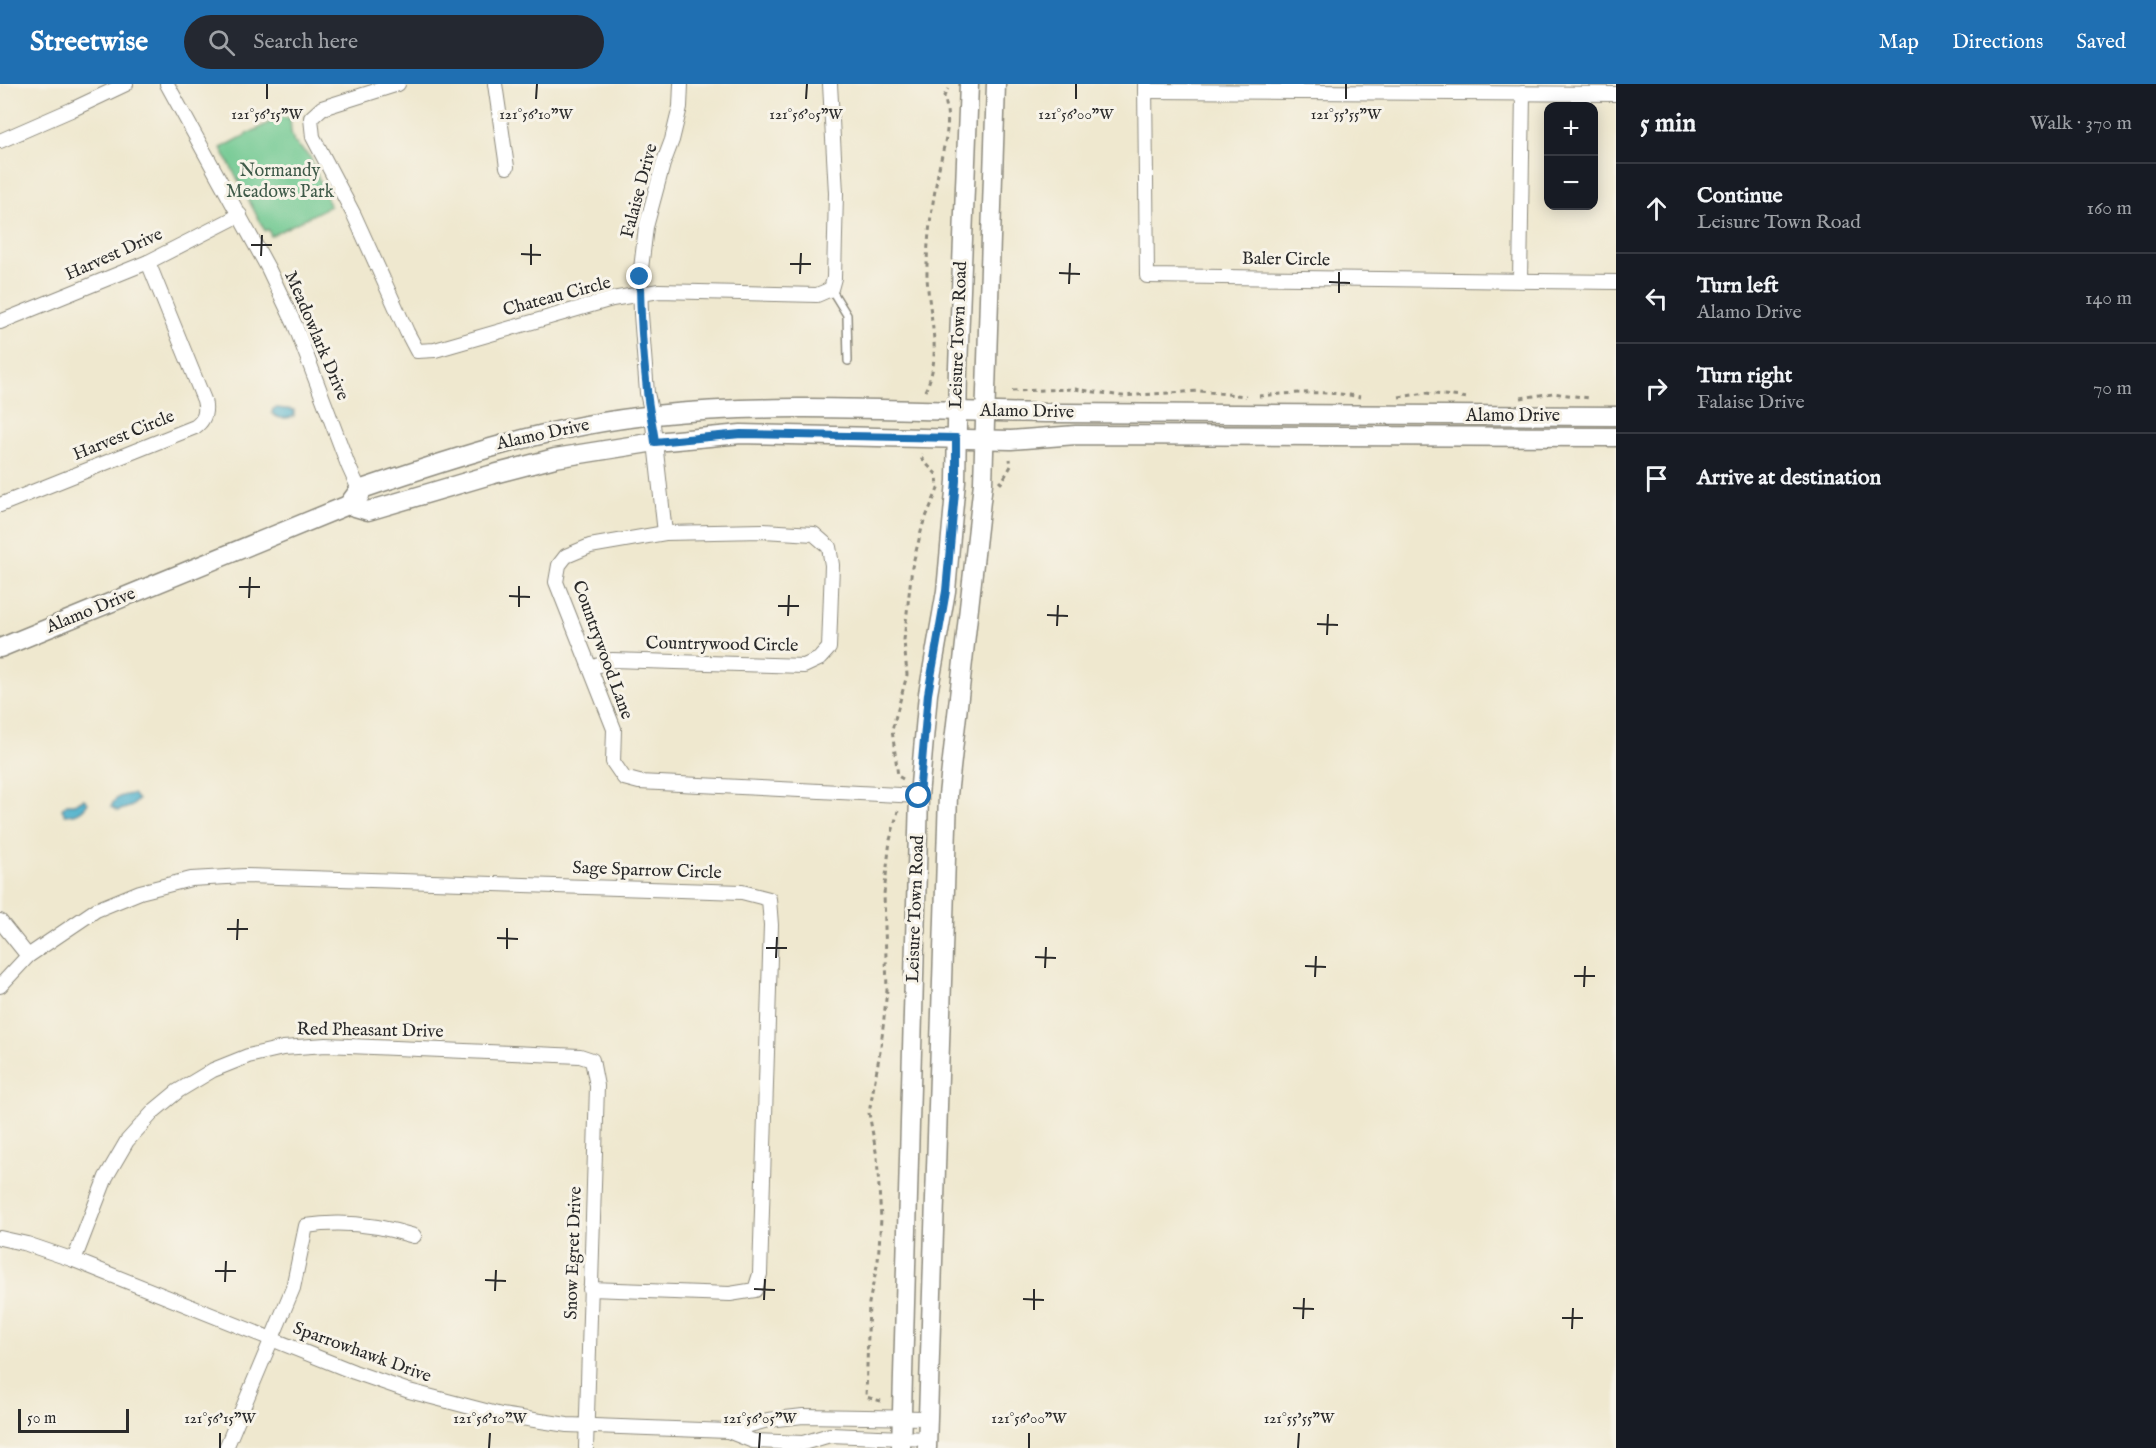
<!DOCTYPE html>
<html lang="en">
<head>
<meta charset="utf-8">
<style>
  :root { --surface:#171b24; --page:#242831; --text:#f1f3f6; --muted:#9ea1a6; --line:#363941; --accent:#1f6fb2 }
  body { margin:0; font-family:"IM FELL English",serif; background:var(--page); color:var(--text) }
  .controls { position:absolute; right:18px; top:18px; display:grid; overflow:hidden; border-radius:12px; box-shadow:0 3px 15px #0003 }
  .controls button { width:54px; height:54px; display:grid; place-items:center; padding:0; border:0; border-bottom:2px solid var(--line); background:var(--surface); color:var(--text); font:30px sans-serif }
  .scale { position:absolute; left:18px; bottom:15px; width:111px; box-sizing:border-box; padding-left:6px; border:3px solid #2b2b2b; border-top:0; font-size:16px; line-height:21px; white-space:nowrap; color:#2b2b2b; -webkit-text-stroke:4px #f7f3e8; paint-order:stroke }
  .stop { position:absolute; width:18px; height:18px; margin:-14px; border:4px solid #1f6fb2; border-radius:50%; background:#fff }
  .stop.end { background:#1f6fb2; border-color:#fff; box-shadow:0 2px 6px #0008 }
  .list { margin:0; padding:0; list-style:none }
  h2 { display:flex; justify-content:space-between; align-items:center; height:78px; margin:0; padding:0 24px; font-size:26px }
  h2 small { font-size:20px; font-weight:400; color:var(--muted) }
  .list li { display:grid; grid-template-columns:39px 1fr auto; gap:18px; align-items:center; box-sizing:border-box; height:90px; padding:0 24px; border-top:2px solid var(--line) }
  .list b { display:block; font-size:22px; white-space:nowrap }
  .list p { margin:0; font-size:20px; white-space:nowrap; color:var(--muted) }
  .list em { font-size:20px; font-style:normal; color:var(--muted) }
  .icon { flex:none; width:33px; height:33px; fill:none; stroke:currentColor; stroke-width:2; stroke-linecap:round; stroke-linejoin:round }
  .map { position:relative; flex:none; width:1616px; height:1364px; overflow:hidden }
  header { display:flex; align-items:center; gap:36px; box-sizing:border-box; height:84px; padding:0 30px; background:var(--accent); color:#fff }
  header strong { font-size:28px }
  nav { display:flex; gap:33px; margin-inline-start:auto; font-size:21px }
  .search { width:420px; height:54px; background:var(--page); display:flex; align-items:center; gap:15px; box-sizing:border-box; padding:0 21px; border-radius:33px; color:var(--muted); font-size:22px }
  main { display:flex }
  aside { flex:1; background:var(--surface) }
  .map>svg:first-child { display:block }
  .green { fill:#6ec890; stroke:#4c7a5e; stroke-width:1.5 }
  .water { fill:#4db1cc; stroke:#3c6e7c; stroke-width:1.5 }
  .lines { fill:none; stroke-linecap:round; stroke-linejoin:round }
  .service-casing { stroke:#8d8a7d; stroke-width:10 }
  .minor-casing { stroke:#8d8a7d; stroke-width:16 }
  .secondary-casing { stroke:#8d8a7d; stroke-width:21 }
  .path { stroke:#8d8a7d; stroke-width:3; stroke-dasharray:4.5 4.5; stroke-linecap:butt }
  .service { stroke:#fff; stroke-width:7 }
  .minor { stroke:#fff; stroke-width:14 }
  .secondary { stroke:#fff; stroke-width:18 }
  .route { stroke:#1f6fb2; stroke-width:8 }
  .ticks { fill:none; stroke:#2b2b2b; stroke-width:2 }
  .labels { text-anchor:middle; dominant-baseline:central; stroke-width:6; stroke-linejoin:round; paint-order:stroke }
  .park-label { font-size:18px; fill:#3f5a49; stroke:#f7f3e8 }
  .street-label { font-size:18px; fill:#2b2b2b; stroke:#f7f3e8 }
  .ticks-label { font-size:15px; text-anchor:middle; fill:#2b2b2b; stroke:#f7f3e8; stroke-width:6; stroke-linejoin:round; paint-order:stroke }
</style>
</head>
<body>
<header>
<strong>Streetwise</strong>
<div class="search"><svg class="icon" aria-label="search" viewBox="0 0 24 24"><circle cx="10" cy="10" r="6"/><path d="M15 15l6 6"/></svg>Search here</div>
<nav><a>Map</a><a>Directions</a><a>Saved</a></nav>
</header>
<main>
<div class="map">
<svg width="1616" height="1364" viewBox="0 0 1616 1364">
  <rect width="100%" height="100%" fill="#f7f3e8"/>
  <filter id="ink" filterUnits="userSpaceOnUse"><feTurbulence type="fractalNoise" baseFrequency=".0167" numOctaves="2"/><feDisplacementMap in="SourceGraphic" scale="12" xChannelSelector="R" yChannelSelector="G"/><feConvolveMatrix kernelMatrix="1 2 1 2 8 2 1 2 1" color-interpolation-filters="sRGB"/></filter>
  <filter id="wash" filterUnits="userSpaceOnUse"><feTurbulence type="fractalNoise" baseFrequency=".008" numOctaves="4" result="noise"/><feDisplacementMap in="SourceGraphic" scale="24" xChannelSelector="R" yChannelSelector="G"/><feGaussianBlur stdDeviation="1.35" result="paint"/><feColorMatrix in="noise" values="0 0 0 0 0 0 0 0 0 0 0 0 0 0 0 0 0 1.4 0 .05"/><feComposite in="paint" operator="in"/></filter>
  <g filter="url(#wash)">
    <rect width="100%" height="100%" fill="#efe8cf"/>
    <polygon class="green" points="280,33 290,34 291,48 294,58 310,73 330,122 271,152 268,145 265,147 221,64"/>
    <g class="water">
      <path d="M277,324L294,326V332C286,335 279,336 272,329L273,325Z"/>
      <path d="M133,710L138,716L132,722L118,727L111,723C115,712 123,711 133,710Z"/>
      <path d="M84,715L88,719C82,728 76,731 65,731L62,725L67,720H74Z"/>
    </g>
  </g>
  <g filter="url(#ink)">
    <g class="lines">
      <g class="service-casing">
        <polyline id="service" points="831,205 847,231 848,277"/>
      </g>
      <g class="minor-casing">
        <g id="minor">
          <polyline points="167,0 268,184 295,241 348,381 362,412"/>
          <polyline points="398,0 322,24 311,34 313,53 354,131 407,248 417,267 435,266 612,215 659,207 817,211 831,205 834,194 836,109 830,0"/>
          <polyline points="495,0 507,83"/>
          <polyline points="1145,0 1147,192 1616,198"/>
          <polyline points="1145,7 1616,10"/>
          <polyline points="0,57 71,26 126,0"/>
          <polyline points="1520,196 1523,9"/>
          <polyline points="0,238 148,178 240,131"/>
          <path d="M0,421L195,343C205,336 207,328 204,316L148,178"/>
          <polyline points="665,449 652,331 647,309 641,230 640,193 646,143 663,80 672,56 680,23 681,0"/>
          <polyline points="591,584 612,576 804,582 819,575 829,564 832,481 829,463 814,450 763,447 665,449 590,462 566,472 559,481 556,498 614,645 613,678 624,694 639,698 919,712"/>
          <polyline points="0,837 28,872"/>
          <polyline points="0,902 28,872 96,826 140,808 191,795 245,792 742,808 769,815 771,841 760,1190 755,1206 730,1210 590,1205"/>
          <polyline points="0,1154 27,1160 74,1176 354,1288 409,1307 501,1331 567,1341 728,1347 768,1336 803,1332 927,1334"/>
          <polyline points="74,1176 106,1093 127,1057 155,1026 178,1007 213,986 248,972 283,964 326,961 580,972 592,976 597,1002 586,1364"/>
          <polyline points="728,1347 753,1357 803,1359 830,1351 927,1355"/>
          <path d="M226,1364L293,1204L306,1142C342,1136 379,1141 414,1152"/>
        </g>
      </g>
      <g class="secondary-casing">
        <g id="secondary">
          <polyline points="348,421 368,427 490,391 555,374 655,358 741,350 1011,356 1076,351 1616,353"/>
          <path d="M0,564L348,421L359,406C456,373 553,341 655,331C788,317 922,328 1056,329C1242,330 1429,331 1616,332"/>
          <polyline points="901,1364 919,712 928,610 946,507 956,397 958,284 969,0"/>
          <polyline points="927,1364 948,711 983,399 996,0"/>
        </g>
      </g>
      <g class="path">
        <path d="M925,307C945,268 926,225 927,184C927,152 933,116 939,84C945,56 952,40 944,12L948,5"/>
        <polyline points="1012,307 1075,305 1122,312 1200,307 1246,312"/>
        <path d="M1259,312C1293,309 1326,306 1360,313"/>
        <polyline points="1399,313 1426,309 1469,314"/>
        <polyline points="1521,314 1553,309 1589,314"/>
        <polyline points="999,397 1001,399 1011,382 1010,375"/>
        <polyline points="903,695 898,692 892,646 907,591 904,556 912,483 923,440 938,405 937,391 921,374 923,370"/>
        <polyline points="881,1317 866,1313 869,1219 878,1177 881,1135 877,1073 869,1029 881,962 887,906 884,810 890,756 898,727"/>
      </g>
      <use href="#service" class="service"/>
      <use href="#minor" class="minor"/>
      <use href="#secondary" class="secondary"/>
    </g>
  </g>
  <g class="lines" filter="url(#ink)">
    <path class="route" d="M640,193C640,231 643,269 647,306C648,324 653,340 655,358L741,350L956,354V397L946,507L928,610L919,712"/>
  </g>
  <path class="ticks" d="M267,15V0M536,15L537,0M806,15L807,0M1076,15V0M1346,15V0M251,161H272M521,170L541,171M261,172L262,151M790,180H811M531,181V160M1059,189L1080,190M800,190L801,169M1329,198L1350,199M1069,200L1070,179M1339,209V188M239,503H260M509,512L530,513M249,514L250,493M778,522H799M519,523V502M1047,531L1068,532M788,532L789,511M1317,540L1338,541M1057,542L1058,521M1327,551L1328,530M227,845H248M497,854L518,855M237,856L238,835M766,864H787M507,865V844M1035,873L1056,874M776,874L777,853M1305,882L1326,883M1045,884L1046,863M1574,892H1595M1315,893L1316,872M1584,903L1585,882M215,1187H236M485,1196L506,1197M225,1198L226,1177M754,1205L775,1206M495,1207L496,1186M1023,1215L1044,1216M764,1216L765,1195M1293,1224L1314,1225M1034,1226V1205M1562,1234H1583M1303,1235L1304,1214M1572,1245L1573,1224M220,1364V1349M489,1364L490,1349M759,1364L760,1349M1029,1364V1349M1298,1364L1299,1349"/>
  <g class="labels">
    <g class="park-label">
      <text x="280" y="87">Normandy<tspan x="280" dy="21">Meadows Park</tspan></text>
    </g>
    <g class="street-label">
      <text transform="translate(640 107) rotate(-75)">Falaise Drive</text>
      <text transform="translate(114 171) rotate(-24)">Harvest Drive</text>
      <text transform="translate(1286 176) rotate(1)">Baler Circle</text>
      <text transform="translate(557 213) rotate(-15)">Chateau Circle</text>
      <text transform="translate(959 251) rotate(-88)">Leisure Town Road</text>
      <text transform="translate(316 252) rotate(67)">Meadowlark Drive</text>
      <text transform="translate(1027 328) rotate(1)">Alamo Drive</text>
      <text x="1513" y="332">Alamo Drive</text>
      <text transform="translate(543 351) rotate(-12)">Alamo Drive</text>
      <text transform="translate(124 352) rotate(-22)">Harvest Circle</text>
      <text transform="translate(91 527) rotate(-22)">Alamo Drive</text>
      <text transform="translate(722 561) rotate(1)">Countrywood Circle</text>
      <text transform="translate(602 566) rotate(70)">Countrywood Lane</text>
      <text transform="translate(647 787) rotate(2)">Sage Sparrow Circle</text>
      <text transform="translate(916 825) rotate(-88)">Leisure Town Road</text>
      <text transform="translate(370 947) rotate(1)">Red Pheasant Drive</text>
      <text transform="translate(574 1169) rotate(-88)">Snow Egret Drive</text>
      <text transform="translate(362 1269) rotate(20)">Sparrowhawk Drive</text>
    </g>
  </g>
  <g class="ticks-label">
    <text x="267" y="35">121°56'15"W</text>
    <text x="536" y="35">121°56'10"W</text>
    <text x="806" y="35">121°56'05"W</text>
    <text x="1076" y="35">121°56'00"W</text>
    <text x="1346" y="35">121°55'55"W</text>
    <text x="220" y="1339">121°56'15"W</text>
    <text x="490" y="1339">121°56'10"W</text>
    <text x="760" y="1339">121°56'05"W</text>
    <text x="1029" y="1339">121°56'00"W</text>
    <text x="1299" y="1339">121°55'55"W</text>
  </g>
</svg>
<div class="controls">
<button>+</button>
<button>−</button>
</div>
<div class="scale">50 m</div>
<div class="stop" style="left:919px;top:712px"></div>
<div class="stop end" style="left:640px;top:193px"></div>
</div>
<aside>
<h2>5 min<small>Walk · 370 m</small></h2>
<ul class="list">
<li><svg class="icon" aria-label="ahead" viewBox="0 0 24 24"><path d="M12 20V5M6 11l6-6 6 6"/></svg><div><b>Continue</b><p>Leisure Town Road</p></div><em>160 m</em></li>
<li><svg class="icon" aria-label="left" viewBox="0 0 24 24"><path d="M17 20v-9H6M10 6l-5 5 5 5"/></svg><div><b>Turn left</b><p>Alamo Drive</p></div><em>140 m</em></li>
<li><svg class="icon" aria-label="right" viewBox="0 0 24 24"><path d="M7 20v-9h11M14 6l5 5-5 5"/></svg><div><b>Turn right</b><p>Falaise Drive</p></div><em>70 m</em></li>
<li><svg class="icon" aria-label="arrive" viewBox="0 0 24 24"><path d="M6 21V4h12l-3 4 3 4H6"/></svg><div><b>Arrive at destination</b></div></li>
</ul>
</aside>
</main>
</body>
</html>
